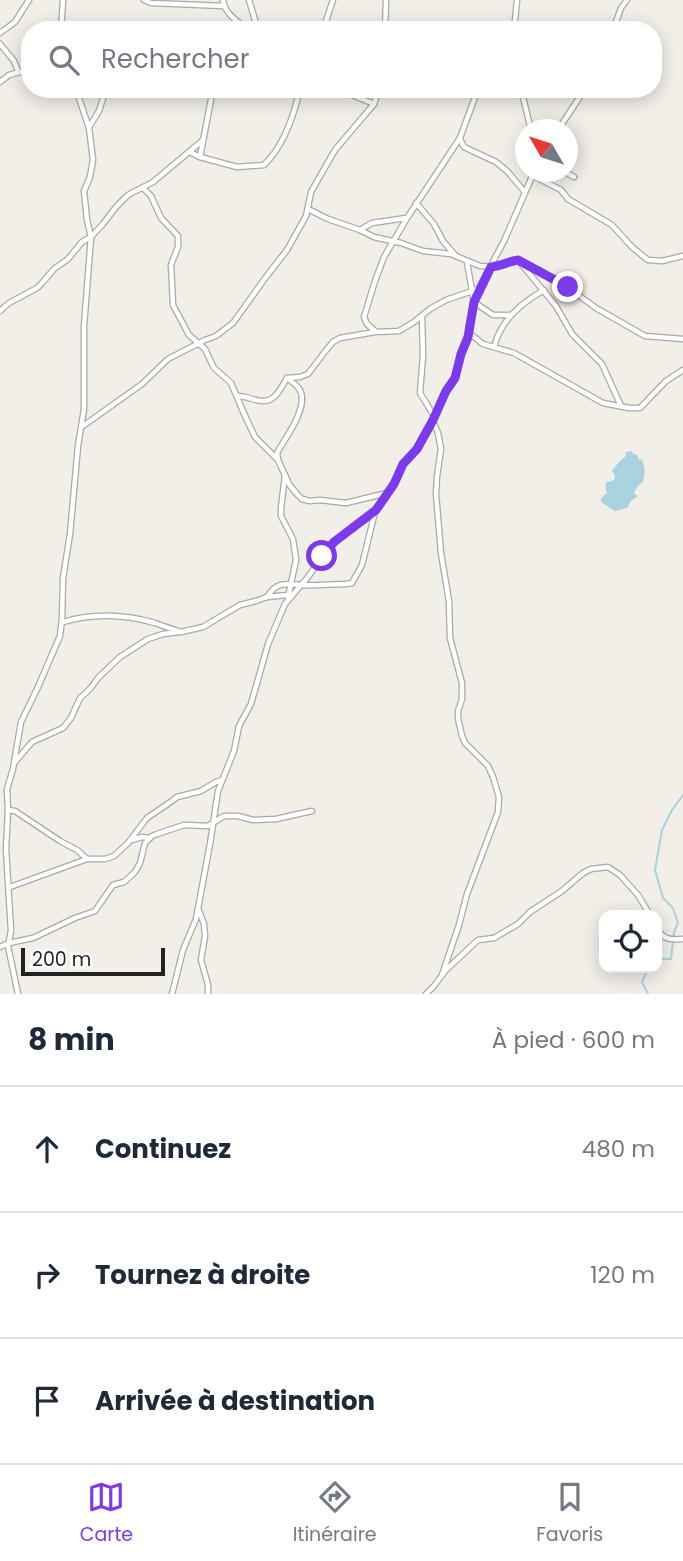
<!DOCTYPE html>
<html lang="fr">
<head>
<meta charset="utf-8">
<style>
  :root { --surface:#fff; --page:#f6f6f7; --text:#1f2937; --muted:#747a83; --line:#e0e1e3; --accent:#7c3aed }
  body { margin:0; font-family:Poppins,sans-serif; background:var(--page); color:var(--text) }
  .controls { position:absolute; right:21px; bottom:21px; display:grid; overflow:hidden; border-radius:14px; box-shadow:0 4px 18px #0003 }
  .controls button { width:63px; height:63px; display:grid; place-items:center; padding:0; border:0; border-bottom:2px solid var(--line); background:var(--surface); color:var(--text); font:35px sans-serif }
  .compass { position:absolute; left:515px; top:119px; width:63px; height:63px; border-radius:50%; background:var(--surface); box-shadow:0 4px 18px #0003; rotate:309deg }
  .scale { position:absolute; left:21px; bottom:18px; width:144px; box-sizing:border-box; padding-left:7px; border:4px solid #222; border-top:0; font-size:19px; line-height:24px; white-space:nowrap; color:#222; -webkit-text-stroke:5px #fff; paint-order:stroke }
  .stop { position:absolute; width:21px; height:21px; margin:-16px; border:5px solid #7c3aed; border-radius:50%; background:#fff }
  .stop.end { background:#7c3aed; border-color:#fff; box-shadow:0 2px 7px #0008 }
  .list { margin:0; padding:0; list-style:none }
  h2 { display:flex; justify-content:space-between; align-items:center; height:91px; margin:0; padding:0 28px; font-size:30px }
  h2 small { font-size:23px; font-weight:400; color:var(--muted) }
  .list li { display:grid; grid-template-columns:46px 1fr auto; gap:21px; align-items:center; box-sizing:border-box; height:126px; padding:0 28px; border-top:2px solid var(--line) }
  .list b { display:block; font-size:26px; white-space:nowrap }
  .list em { font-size:23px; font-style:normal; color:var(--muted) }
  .icon { flex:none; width:38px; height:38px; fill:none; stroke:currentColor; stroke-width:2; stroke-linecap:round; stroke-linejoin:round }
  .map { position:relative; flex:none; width:683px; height:994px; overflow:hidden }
  .search { position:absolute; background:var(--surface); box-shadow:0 4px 18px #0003; left:21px; right:21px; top:21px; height:77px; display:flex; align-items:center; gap:18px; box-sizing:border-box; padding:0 24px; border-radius:28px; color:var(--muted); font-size:26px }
  .sheet { height:469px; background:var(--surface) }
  nav { display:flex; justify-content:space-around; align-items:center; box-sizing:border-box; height:98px; border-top:2px solid var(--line); background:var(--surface); font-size:19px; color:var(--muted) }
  nav a { display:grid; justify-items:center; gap:4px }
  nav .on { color:var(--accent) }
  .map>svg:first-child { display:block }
  .water { fill:#aad3df }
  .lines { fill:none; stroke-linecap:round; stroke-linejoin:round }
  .stream { stroke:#aad3df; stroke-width:2 }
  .minor-casing { stroke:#a9a9a9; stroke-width:7 }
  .minor { stroke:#fff; stroke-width:4.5 }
  .route { stroke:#7c3aed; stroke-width:9 }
</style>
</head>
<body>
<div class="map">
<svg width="683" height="994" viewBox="0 0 683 994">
  <rect width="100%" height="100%" fill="#f2efe9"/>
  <path class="water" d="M632,451L633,454L637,455L639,460L642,459L645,470L643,482L637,487L634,493L638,496L631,501L627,508L615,511L601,502V498L607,493L605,486L607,481L610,482L614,480L615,477L612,470C617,466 619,460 625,457L626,452Z"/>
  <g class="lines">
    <g class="stream">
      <polyline points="657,959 671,959 674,932 678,923 673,908 663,898 655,870 662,830 672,810 683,795"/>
      <polyline points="648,994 642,982 648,968"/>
    </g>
    <g class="minor-casing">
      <g id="minor">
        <polyline points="144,0 151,3 224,6"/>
        <path d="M223,0C224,13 238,22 248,30"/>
        <polyline points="249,0 258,30"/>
        <polyline points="61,30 63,0"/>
        <polyline points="323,30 333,0"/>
        <polyline points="385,30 386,0"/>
        <polyline points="514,30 517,0"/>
        <polyline points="613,30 621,8 627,0"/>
        <polyline points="0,33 15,22 29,0"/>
        <polyline points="0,44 14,61 18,71"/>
        <polyline points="0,82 9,75 30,69"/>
        <polyline points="338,89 374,104"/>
        <polyline points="521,89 531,130"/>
        <polyline points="89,127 99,111 106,89"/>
        <polyline points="558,130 585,89"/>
        <polyline points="460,139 464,147 496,162 507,171 524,191"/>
        <path d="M190,152L200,157L237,167L264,165C283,147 294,115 300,89"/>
        <polyline points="200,157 213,89"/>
        <polyline points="565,172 574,177"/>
        <polyline points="532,175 561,190 568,199 612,225 633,248 648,260 662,261 683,256"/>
        <polyline points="143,188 151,196 161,218 178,236 178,247 171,265 173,305 189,335 205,349 214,368 231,383 246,418 255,437 278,460 289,484 296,493 302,499 310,501 320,500 346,503 387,493"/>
        <polyline points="416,203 434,224 443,241 455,255"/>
        <polyline points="308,209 328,219 360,230 374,237 401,243 423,251 451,254 480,266 495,267 518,260 556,306 572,334 602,364 621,406"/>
        <polyline points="360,230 372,223 406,218"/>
        <polyline points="467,262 474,302 493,315 511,315"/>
        <polyline points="522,263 566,286 596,308 645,336 683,339"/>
        <polyline points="0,311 9,303 37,288 42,283 54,269 68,259 82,242 91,237 103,224 116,207 128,195 153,182 202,141"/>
        <polyline points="422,317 423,355 420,393 434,416"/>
        <polyline points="375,331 367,324 364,317 375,281 384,257 407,218 460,138 478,89"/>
        <polyline points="469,333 483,344 514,353 603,403 629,408 640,408 666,381 683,370"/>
        <path d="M494,347C501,320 520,304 544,290"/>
        <path d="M238,396C247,396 255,401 262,401C275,402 281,388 287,378L300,377L308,374L327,349L333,342L340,338L375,332L399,331L414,322L430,309L446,300L478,289"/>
        <polyline points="433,421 438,433 441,449 437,476 436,494 441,553 449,601 450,638 462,683 462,699 458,711 458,718 462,736 465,743 488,766 493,777 499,797 498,812 467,894 459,925 442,975"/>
        <polyline points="83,426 142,384 168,359 205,340 216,336 233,323 266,277 287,250 306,216 311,192 335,150 374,104 379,89"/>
        <path d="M278,459L277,453C285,438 309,408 300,390C297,385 292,382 287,378"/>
        <polyline points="285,475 281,508 281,516 293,539 296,560 288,598"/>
        <path d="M267,597C277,581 285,584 301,585C315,586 332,584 346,584L352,583L362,565L375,512"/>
        <path d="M63,622C93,613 124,614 155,623C163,626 172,629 181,632L203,627L240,605L256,601L267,597L288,595"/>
        <polyline points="15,762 32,742 63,728 71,718 80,698 90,689 98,678 120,657 148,639 163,634 179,632"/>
        <polyline points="8,810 15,811 60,841 77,850 87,859"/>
        <polyline points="132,840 142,837 150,838"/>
        <polyline points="10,887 87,859 105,859 114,856 128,843 147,818 172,801 177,797 201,791 216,782 222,780"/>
        <polyline points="198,908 204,924 205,936 201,960 208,985 208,994"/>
        <path d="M657,928C663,940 671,940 683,939"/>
        <polyline points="0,947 9,943 33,938 75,918 95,911 113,885 124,882 135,872 140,863 145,843 152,836 157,834 184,825 208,826 224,816 238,816 253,820 276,819 312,811"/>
        <polyline points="18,994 8,946 11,931 6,849 8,810 7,789 13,769 21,722 38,687 60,636 62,619 63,578 70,534 78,446 84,409 84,326 91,237 87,220 84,191 90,177 93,160 89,128 76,89"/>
        <polyline points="172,994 183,950 196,919 210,844 218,791 234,751 239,726 251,704 268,644 285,604 308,577 329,547 346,532 369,517 376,510 394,484 403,465 417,449 433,420 446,391 455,378 461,354 469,333 474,302 479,288 504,241 534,172"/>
        <polyline points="426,994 434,986 446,970 478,940 494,938 518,924 530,912 562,891 583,873 591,869 608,867 620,875 638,895 650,915"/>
      </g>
    </g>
    <use href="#minor" class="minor"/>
  </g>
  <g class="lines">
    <path class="route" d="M322,556L334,542L376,510L394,484L403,464L417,449L433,420L446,391L455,378L461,354L468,337L474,302L491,267C501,266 510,261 518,260L568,287"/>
  </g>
</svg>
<div class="controls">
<button><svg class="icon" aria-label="locate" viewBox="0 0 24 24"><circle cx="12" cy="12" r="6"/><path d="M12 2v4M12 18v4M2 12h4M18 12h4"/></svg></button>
</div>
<svg class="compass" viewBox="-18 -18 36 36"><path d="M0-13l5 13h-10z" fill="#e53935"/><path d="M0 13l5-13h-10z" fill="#747a83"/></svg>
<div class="scale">200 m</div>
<div class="stop" style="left:322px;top:556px"></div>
<div class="stop end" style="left:568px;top:287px"></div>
<div class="search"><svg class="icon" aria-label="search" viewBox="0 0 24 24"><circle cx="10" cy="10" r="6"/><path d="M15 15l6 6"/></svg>Rechercher</div>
</div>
<section class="sheet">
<h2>8 min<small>À pied · 600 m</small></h2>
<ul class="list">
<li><svg class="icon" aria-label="ahead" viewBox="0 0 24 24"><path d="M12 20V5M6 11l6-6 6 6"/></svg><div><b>Continuez</b></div><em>480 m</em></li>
<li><svg class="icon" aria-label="right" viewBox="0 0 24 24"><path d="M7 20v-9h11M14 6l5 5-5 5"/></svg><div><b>Tournez à droite</b></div><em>120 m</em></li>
<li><svg class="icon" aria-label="arrive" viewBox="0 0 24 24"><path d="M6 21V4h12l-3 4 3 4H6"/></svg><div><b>Arrivée à destination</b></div></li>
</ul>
</section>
<nav>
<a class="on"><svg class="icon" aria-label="map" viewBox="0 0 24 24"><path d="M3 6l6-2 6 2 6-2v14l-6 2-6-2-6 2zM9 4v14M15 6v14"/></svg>Carte</a>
<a><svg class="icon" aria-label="directions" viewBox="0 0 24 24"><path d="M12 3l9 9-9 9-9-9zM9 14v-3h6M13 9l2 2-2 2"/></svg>Itinéraire</a>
<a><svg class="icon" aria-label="saved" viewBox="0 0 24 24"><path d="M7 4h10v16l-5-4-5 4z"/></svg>Favoris</a>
</nav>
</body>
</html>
